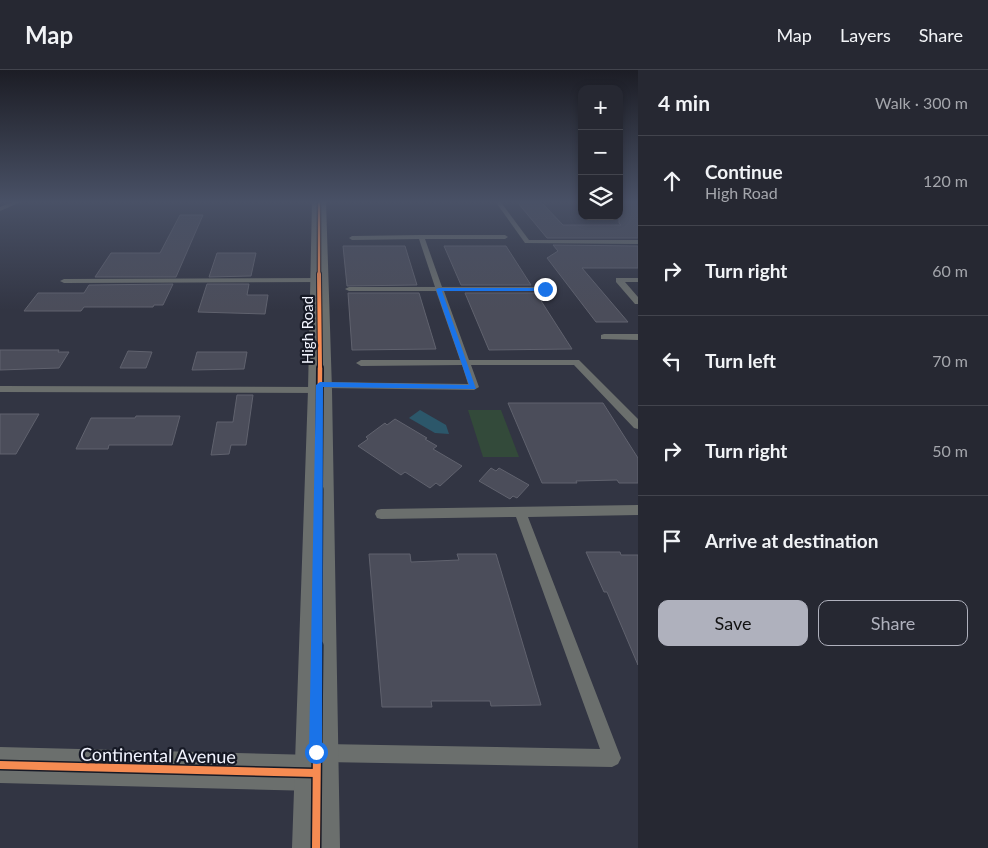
<!DOCTYPE html>
<html lang="en">
<head>
<meta charset="utf-8">
<style>
  :root { --surface:#262832; --page:#32343e; --text:#f1f3f6; --muted:#a4a6ac; --line:#42444d; --accent:#afb1bd }
  body { margin:0; font-family:Lato,sans-serif; background:var(--page); color:var(--text) }
  .controls { position:absolute; right:15px; top:15px; display:grid; overflow:hidden; border-radius:10px; box-shadow:0 2px 8px #0003 }
  .controls button { width:45px; height:45px; display:grid; place-items:center; padding:0; border:0; border-bottom:1px solid var(--line); background:var(--surface); color:var(--text); font:25px sans-serif }
  .stop { position:absolute; width:15px; height:15px; margin:-11px; border:4px solid #1a73e8; border-radius:50%; background:#fff }
  .stop.end { background:#1a73e8; border-color:#fff; box-shadow:0 1px 5px #0008 }
  .list { margin:0; padding:0; list-style:none }
  h2 { display:flex; justify-content:space-between; align-items:center; height:65px; margin:0; padding:0 20px; font-size:21px }
  h2 small { font-size:16px; font-weight:400; color:var(--muted) }
  .list li { display:grid; grid-template-columns:32px 1fr auto; gap:15px; align-items:center; box-sizing:border-box; height:90px; padding:0 20px; border-top:1px solid var(--line) }
  .list b { display:block; font-size:19px; white-space:nowrap }
  .list p { margin:0; font-size:16px; white-space:nowrap; color:var(--muted) }
  .list em { font-size:16px; font-style:normal; color:var(--muted) }
  .actions { display:flex; gap:10px; padding:15px 20px }
  .actions a { flex:1; padding:11px 0; border:1px solid var(--accent); border-radius:10px; text-align:center; font-size:18px; color:var(--accent) }
  .actions .main { background:var(--accent); color:#111 }
  .icon { flex:none; width:28px; height:28px; fill:none; stroke:currentColor; stroke-width:2; stroke-linecap:round; stroke-linejoin:round }
  .map { position:relative; flex:none; width:638px; height:778px; overflow:hidden }
  header { display:flex; align-items:center; gap:30px; box-sizing:border-box; height:70px; padding:0 25px; background:var(--surface); border-bottom:1px solid var(--line) }
  header strong { font-size:24px }
  nav { display:flex; gap:28px; margin-inline-start:auto; font-size:18px }
  main { display:flex }
  aside { flex:1; background:var(--surface) }
  .map>svg:first-child { display:block }
  .green { fill:#334a3a }
  .water { fill:#2c576a }
  .building { fill:#4b4d5a; stroke:#60626e }
  .lines { fill:none; stroke-linecap:round; stroke-linejoin:round }
  .service { fill:#6b6f6d; fill-rule:evenodd }
  .minor { fill:#6b6f6d; fill-rule:evenodd }
  .tertiary { fill:#6b6f6d; fill-rule:evenodd }
  .cycleway-far4-casing { stroke:#161925; stroke-width:4.5 }
  .cycleway-far3-casing { stroke:#161925; stroke-width:6 }
  .cycleway-far2-casing { stroke:#161925; stroke-width:8 }
  .cycleway-far1-casing { stroke:#161925; stroke-width:9 }
  .cycleway-casing { stroke:#161925; stroke-width:11 }
  .cycleway-far4 { stroke:#f68b52; stroke-width:2.5 }
  .cycleway-far3 { stroke:#f68b52; stroke-width:4 }
  .cycleway-far2 { stroke:#f68b52; stroke-width:4.5 }
  .cycleway-far1 { stroke:#f68b52; stroke-width:6 }
  .cycleway { stroke:#f68b52; stroke-width:8 }
  .route { fill:#1a73e8 }
  .labels { text-anchor:middle; dominant-baseline:central; stroke-width:4.5; stroke-linejoin:round; paint-order:stroke }
  .street-label { font-size:15px; fill:#f2f4ff; stroke:#161925 }
  .near-street-label { font-size:18px; fill:#f2f4ff; stroke:#161925 }
</style>
</head>
<body>
<header>
<strong>Map</strong>
<nav><a>Map</a><a>Layers</a><a>Share</a></nav>
</header>
<main>
<div class="map">
<svg width="638" height="778" viewBox="0 0 638 778">
  <rect width="100%" height="100%" fill="#323543"/>
  <polygon class="green" points="468,340 501,340 519,387 483,387"/>
  <polygon class="water" points="420,340 446,355 449,364 435,363 409,348"/>
  <g class="building">
    <polygon points="619,131 638,131 638,168 547,168 518,133 542,133 563,155 621,155 619,153"/>
    <polygon points="180,145 203,145 176,207 95,207 111,183 160,183"/>
    <polygon points="553,175 638,176 638,198 582,198 628,252 596,252 547,188 558,181"/>
    <polygon points="343,176 405,176 417,215 347,216"/>
    <polygon points="444,176 506,176 531,215 461,215"/>
    <polygon points="217,183 256,183 251,206 209,207"/>
    <polygon points="173,214 163,235 154,235 153,237 84,237 81,241 24,241 38,223 84,223 89,215"/>
    <polygon points="207,214 249,214 247,225 268,225 265,244 198,242"/>
    <polygon points="348,223 419,223 436,279 352,280"/>
    <polygon points="465,223 536,223 572,279 489,280"/>
    <polygon points="0,280 59,280 58,282 69,282 59,298 0,300"/>
    <polygon points="128,281 152,282 146,298 120,298"/>
    <polygon points="197,282 247,282 244,299 192,300"/>
    <polygon points="237,325 253,325 246,375 231,375 229,384 211,385 217,352 233,352"/>
    <polygon points="508,333 603,333 638,388 638,413 619,413 617,410 576,411 577,413 542,413"/>
    <polygon points="0,344 39,344 16,384 0,384"/>
    <polygon points="136,346 180,346 172,375 109,375 108,379 76,379 91,348 135,348"/>
    <polygon points="395,349 427,368 425,369 437,376 433,379 462,396 440,416 436,413 430,418 405,402 401,405 358,376 368,369 366,367 385,353 387,355"/>
    <polygon points="491,398 496,401 499,398 529,415 517,428 513,426 510,429 479,411"/>
    <polygon points="586,482 620,482 621,485 638,485 638,595 607,522 604,522"/>
    <polygon points="369,484 410,484 411,492 459,490 457,484 496,484 541,635 491,636 490,631 431,631 432,637 382,637"/>
  </g>
  <g class="lines">
    <g class="service">
      <polygon points="15,131 23,131 0,141 0,137"/>
      <polygon points="495,131 500,131 529,170 638,170 638,174 525,173"/>
      <polygon points="421,165 505,165 508,167 505,169 425,169 442,217 545,217 549,219 545,221 444,221 469,290 579,290 638,349 638,359 634,358 574,295 471,295 479,317 474,320 324,318 323,322 320,323 0,322 0,316 316,317 317,313 320,312 468,314 462,295 361,296 356,293 361,290 460,290 436,221 349,221 345,219 349,217 435,217 419,169 352,170 349,168 352,166"/>
      <polygon points="319,208 322,208 322,212 64,213 60,211 64,209"/>
      <polygon points="616,208 638,208 638,212 625,212 638,227 638,234 635,234 616,212"/>
      <polygon points="604,264 638,264 638,270 601,269 601,265"/>
      <polygon points="638,435 638,445 528,447 621,688 618,694 612,697 324,692 318,689 315,683 318,677 324,674 600,679 516,447 381,449 377,448 375,444 377,440 381,439"/>
    </g>
    <polygon class="minor" points="0,677 315,685 328,690 333,703 328,716 315,721 0,713"/>
    <polygon class="tertiary" points="312,131 326,131 332,320 340,778 292,778 308,320"/>
    <g class="cycleway-far4-casing">
      <polyline id="cycleway-far4" points="319,131 319,205"/>
    </g>
    <g class="cycleway-far3-casing">
      <polyline id="cycleway-far3" points="319,204 320,299"/>
    </g>
    <g class="cycleway-far2-casing">
      <polyline id="cycleway-far2" points="319,420 320,298"/>
    </g>
    <g class="cycleway-far1-casing">
      <polyline id="cycleway-far1" points="318,577 319,419"/>
    </g>
    <g class="cycleway-casing">
      <g id="cycleway">
        <polyline points="0,695 315,703"/>
        <polyline points="316,778 318,575"/>
      </g>
    </g>
    <use href="#cycleway-far4" class="cycleway-far4"/>
    <use href="#cycleway-far3" class="cycleway-far3"/>
    <use href="#cycleway-far2" class="cycleway-far2"/>
    <use href="#cycleway-far1" class="cycleway-far1"/>
    <use href="#cycleway" class="cycleway"/>
  </g>
  <linearGradient id="sky" x2="0" y2="1"><stop stop-color="#1c1d25"/><stop offset="0.55" stop-color="#495166"/><stop offset="1" stop-color="#495166" stop-opacity="0"/></linearGradient>
  <rect width="638" height="240" fill="url(#sky)"/>
  <polygon class="route" points="439,218 545,218 548,219 545,221 442,221 476,319 323,317 322,682 320,687 316,689 311,687 309,682 316,315 320,312 469,315 436,219"/>
  <g class="labels">
    <g class="street-label">
      <text transform="translate(307 260) rotate(-90)">High Road</text>
    </g>
    <g class="near-street-label">
      <text transform="translate(158 685) rotate(1)">Continental Avenue</text>
    </g>
  </g>
</svg>
<div class="controls">
<button>+</button>
<button>−</button>
<button><svg class="icon" aria-label="layers" viewBox="0 0 24 24"><path d="M12 4l9 5-9 5-9-5zM3 14l9 5 9-5"/></svg></button>
</div>
<div class="stop" style="left:316px;top:682px"></div>
<div class="stop end" style="left:545px;top:219px"></div>
</div>
<aside>
<h2>4 min<small>Walk · 300 m</small></h2>
<ul class="list">
<li><svg class="icon" aria-label="ahead" viewBox="0 0 24 24"><path d="M12 20V5M6 11l6-6 6 6"/></svg><div><b>Continue</b><p>High Road</p></div><em>120 m</em></li>
<li><svg class="icon" aria-label="right" viewBox="0 0 24 24"><path d="M7 20v-9h11M14 6l5 5-5 5"/></svg><div><b>Turn right</b></div><em>60 m</em></li>
<li><svg class="icon" aria-label="left" viewBox="0 0 24 24"><path d="M17 20v-9H6M10 6l-5 5 5 5"/></svg><div><b>Turn left</b></div><em>70 m</em></li>
<li><svg class="icon" aria-label="right" viewBox="0 0 24 24"><path d="M7 20v-9h11M14 6l5 5-5 5"/></svg><div><b>Turn right</b></div><em>50 m</em></li>
<li><svg class="icon" aria-label="arrive" viewBox="0 0 24 24"><path d="M6 21V4h12l-3 4 3 4H6"/></svg><div><b>Arrive at destination</b></div></li>
</ul>
<div class="actions"><a class="main">Save</a><a>Share</a></div>
</aside>
</main>
</body>
</html>
